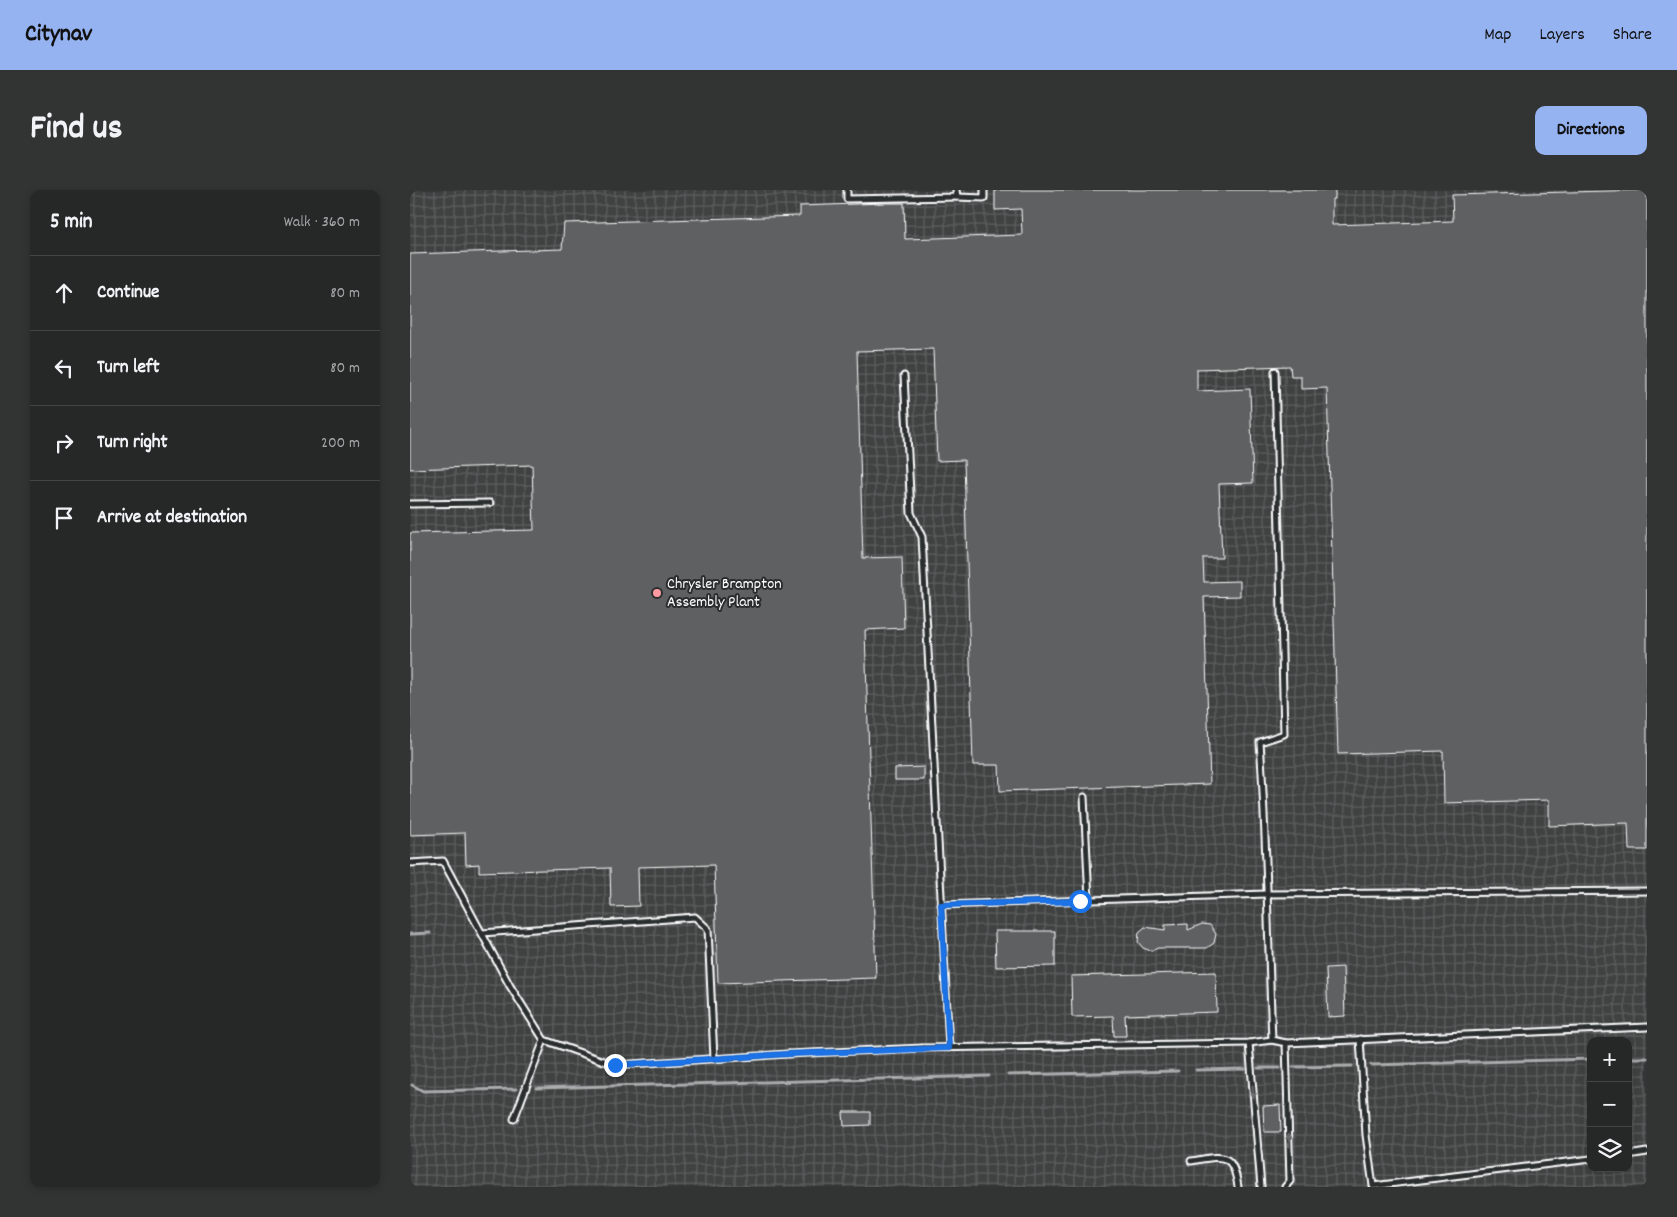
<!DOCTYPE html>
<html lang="en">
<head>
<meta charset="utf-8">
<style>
  :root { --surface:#262828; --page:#323434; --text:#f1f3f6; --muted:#a4a6a8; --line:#424445; --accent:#95b2f1 }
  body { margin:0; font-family:Dekko,sans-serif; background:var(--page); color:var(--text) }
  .controls { position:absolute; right:15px; bottom:15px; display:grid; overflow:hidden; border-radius:10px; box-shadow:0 2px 8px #0003 }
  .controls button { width:45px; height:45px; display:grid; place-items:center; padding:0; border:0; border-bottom:1px solid var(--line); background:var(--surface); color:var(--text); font:25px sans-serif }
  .stop { position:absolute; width:15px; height:15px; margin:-11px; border:4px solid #1a73e8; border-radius:50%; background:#fff }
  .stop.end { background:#1a73e8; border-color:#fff; box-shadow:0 1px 5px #0008 }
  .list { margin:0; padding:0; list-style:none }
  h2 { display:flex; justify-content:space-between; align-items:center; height:65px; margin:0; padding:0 20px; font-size:21px }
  h2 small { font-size:16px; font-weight:400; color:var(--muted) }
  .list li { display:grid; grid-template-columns:32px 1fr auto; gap:15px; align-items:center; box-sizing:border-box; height:75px; padding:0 20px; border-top:1px solid var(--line) }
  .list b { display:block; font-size:19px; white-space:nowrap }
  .list em { font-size:16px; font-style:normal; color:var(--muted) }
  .icon { flex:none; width:28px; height:28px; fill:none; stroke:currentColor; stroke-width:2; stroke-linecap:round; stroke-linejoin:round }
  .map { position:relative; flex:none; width:1237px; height:997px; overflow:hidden; border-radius:10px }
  header { display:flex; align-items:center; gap:30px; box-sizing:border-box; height:70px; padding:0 25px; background:var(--accent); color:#111 }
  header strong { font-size:24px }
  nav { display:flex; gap:28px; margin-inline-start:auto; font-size:18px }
  .intro { display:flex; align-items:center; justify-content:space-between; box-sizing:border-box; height:120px; padding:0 30px }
  h1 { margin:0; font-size:35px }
  .button { padding:12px 22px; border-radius:10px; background:var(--accent); color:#111; font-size:18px; font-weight:700 }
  main { display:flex; gap:30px; padding:0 30px }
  aside { flex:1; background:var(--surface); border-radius:10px; box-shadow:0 2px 8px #0003 }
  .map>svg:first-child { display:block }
  .industrial { fill:url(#industrial-grid); fill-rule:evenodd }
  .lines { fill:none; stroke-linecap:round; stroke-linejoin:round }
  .stream { stroke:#abacad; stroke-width:3 }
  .building { fill:#5f6162; stroke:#fff }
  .service-casing { stroke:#fff; stroke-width:9 }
  .service { stroke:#2a2d2e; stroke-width:5 }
  .service-bridge-casing { stroke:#fff; stroke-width:9; stroke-linecap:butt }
  .service-bridge { stroke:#2a2d2e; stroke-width:5 }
  .oneway { fill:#6a6c6d }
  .route { stroke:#1a73e8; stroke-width:6 }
  .poi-dot { fill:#ff9aa2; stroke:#2a2d2e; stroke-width:2 }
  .labels { text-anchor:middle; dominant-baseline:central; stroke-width:4; stroke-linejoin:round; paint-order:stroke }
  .poi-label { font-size:16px; fill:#fff; stroke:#2a2d2e; text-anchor:start }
</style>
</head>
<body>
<header>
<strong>Citynav</strong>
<nav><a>Map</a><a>Layers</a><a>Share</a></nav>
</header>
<div class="intro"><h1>Find us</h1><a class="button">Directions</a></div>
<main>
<aside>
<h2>5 min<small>Walk · 360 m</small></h2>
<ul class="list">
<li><svg class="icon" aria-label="ahead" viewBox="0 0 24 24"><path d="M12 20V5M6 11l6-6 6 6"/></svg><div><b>Continue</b></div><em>80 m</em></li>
<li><svg class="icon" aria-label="left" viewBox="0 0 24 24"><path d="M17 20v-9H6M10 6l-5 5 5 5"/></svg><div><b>Turn left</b></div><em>80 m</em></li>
<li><svg class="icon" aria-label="right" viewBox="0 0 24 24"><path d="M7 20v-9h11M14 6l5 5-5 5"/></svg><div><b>Turn right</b></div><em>200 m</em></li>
<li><svg class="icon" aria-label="arrive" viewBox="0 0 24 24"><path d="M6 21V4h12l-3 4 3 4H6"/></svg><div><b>Arrive at destination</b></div></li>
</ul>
</aside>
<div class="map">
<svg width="1237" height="997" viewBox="0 0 1237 997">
  <defs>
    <pattern id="industrial-grid" width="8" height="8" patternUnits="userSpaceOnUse" patternTransform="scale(1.25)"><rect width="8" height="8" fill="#404243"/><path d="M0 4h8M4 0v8" fill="none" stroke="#5d5e5f"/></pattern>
  </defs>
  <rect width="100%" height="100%" fill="#333536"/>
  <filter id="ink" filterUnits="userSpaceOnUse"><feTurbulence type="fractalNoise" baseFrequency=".02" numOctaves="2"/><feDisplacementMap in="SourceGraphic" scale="10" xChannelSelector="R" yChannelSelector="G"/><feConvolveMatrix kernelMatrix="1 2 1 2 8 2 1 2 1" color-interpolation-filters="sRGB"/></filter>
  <g filter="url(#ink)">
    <path class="industrial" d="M0,0H1237V997H0ZM1181,851H1218V978H1181Z"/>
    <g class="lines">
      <g class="stream">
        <polyline points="0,744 20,743"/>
        <polyline points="1218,868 1237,868"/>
        <polyline points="961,875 1181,869"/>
        <polyline points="883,877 942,876"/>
        <polyline points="848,878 870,878"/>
        <polyline points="786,880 835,879"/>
        <polyline points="598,885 768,881"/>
        <polyline points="2,895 13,901 106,899"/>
        <polyline points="126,898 579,886"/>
      </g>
    </g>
    <g class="building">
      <polygon points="585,0 925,0 925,9 922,9 922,35 1043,31 1042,5 1237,0 1237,660 1219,660 1218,633 1139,636 1139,610 1034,613 1033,561 928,564 917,198 891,199 891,186 881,186 880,176 787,179 787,201 840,199 843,293 809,294 812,368 793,368 794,392 830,391 830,406 794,407 800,594 590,601 589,575 563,575 554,270 527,271 523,159 447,161 453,368 492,367 494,438 455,440 466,788 308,793 304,675 228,677 229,716 201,717 200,678 69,682 69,674 56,675 55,643 0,645 0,343 124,340 122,275 0,279 0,64 152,59 154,33 390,26 390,16 474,13 494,13 495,49 612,45 611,19 585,20"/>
      <polygon points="514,577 514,590 485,590 485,578"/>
      <polygon points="778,734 778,740 792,734 800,735 806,744 804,753 797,758 748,758 741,761 733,758 728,752 729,742 735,737 755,740 755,735"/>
      <polygon points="585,741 645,741 645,776 586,777"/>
      <polygon points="933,777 935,826 918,827 916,778"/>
      <polygon points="806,782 807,822 715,825 716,846 704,846 703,826 662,827 661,786"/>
      <polygon points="870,915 871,942 854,942 853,916"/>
      <polygon points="433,922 460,922 460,935 434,936"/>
    </g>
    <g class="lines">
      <g class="service-casing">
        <g id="service">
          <polyline points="437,0 437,9 547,7 546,0"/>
          <polyline points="547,7 574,8 574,0"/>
          <polyline points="494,186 501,323 512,347 539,858"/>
          <polyline points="0,314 80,313"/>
          <polyline points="674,607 679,710"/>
          <polyline points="0,673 33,671 100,796 134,850 205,875 378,864"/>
          <polyline points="531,715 856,704 1237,701"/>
          <polyline points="72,743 285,727 298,739 304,869"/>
          <polyline points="950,849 956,945 963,996 1181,969"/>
          <path d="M862,850C858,751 857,651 850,552L874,544L865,181"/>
          <polyline points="839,853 851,997"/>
          <polyline points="513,858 839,853 862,850 876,853 1237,837"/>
          <polyline points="104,929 134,850"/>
          <polyline points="1218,965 1237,962"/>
          <path d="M781,971C812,966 823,961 828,997"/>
          <polyline points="875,997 880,991 876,853"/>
        </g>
      </g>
      <use href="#service" class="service"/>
      <g class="service-bridge-casing">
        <polyline id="service-bridge" points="378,864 513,858"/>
      </g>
      <use href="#service-bridge" class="service-bridge"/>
    </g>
    <defs><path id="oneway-solid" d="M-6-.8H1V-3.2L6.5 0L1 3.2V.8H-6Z" transform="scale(1.25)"/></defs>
    <g class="oneway">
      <use href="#oneway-solid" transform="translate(843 902) rotate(86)"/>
      <use href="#oneway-solid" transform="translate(879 950) rotate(-92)"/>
    </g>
  </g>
  <g class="lines" filter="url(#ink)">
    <polyline class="route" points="205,875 378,864 539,858 531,715 670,711"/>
  </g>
  <circle class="poi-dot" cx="247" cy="403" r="5"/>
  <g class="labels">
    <g class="poi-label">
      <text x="257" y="394">Chrysler Brampton<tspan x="257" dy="18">Assembly Plant</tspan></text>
    </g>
  </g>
</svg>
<div class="controls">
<button>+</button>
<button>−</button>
<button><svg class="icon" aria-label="layers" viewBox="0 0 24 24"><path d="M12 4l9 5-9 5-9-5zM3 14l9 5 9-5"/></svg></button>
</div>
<div class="stop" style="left:670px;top:711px"></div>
<div class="stop end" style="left:205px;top:875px"></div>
</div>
</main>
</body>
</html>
